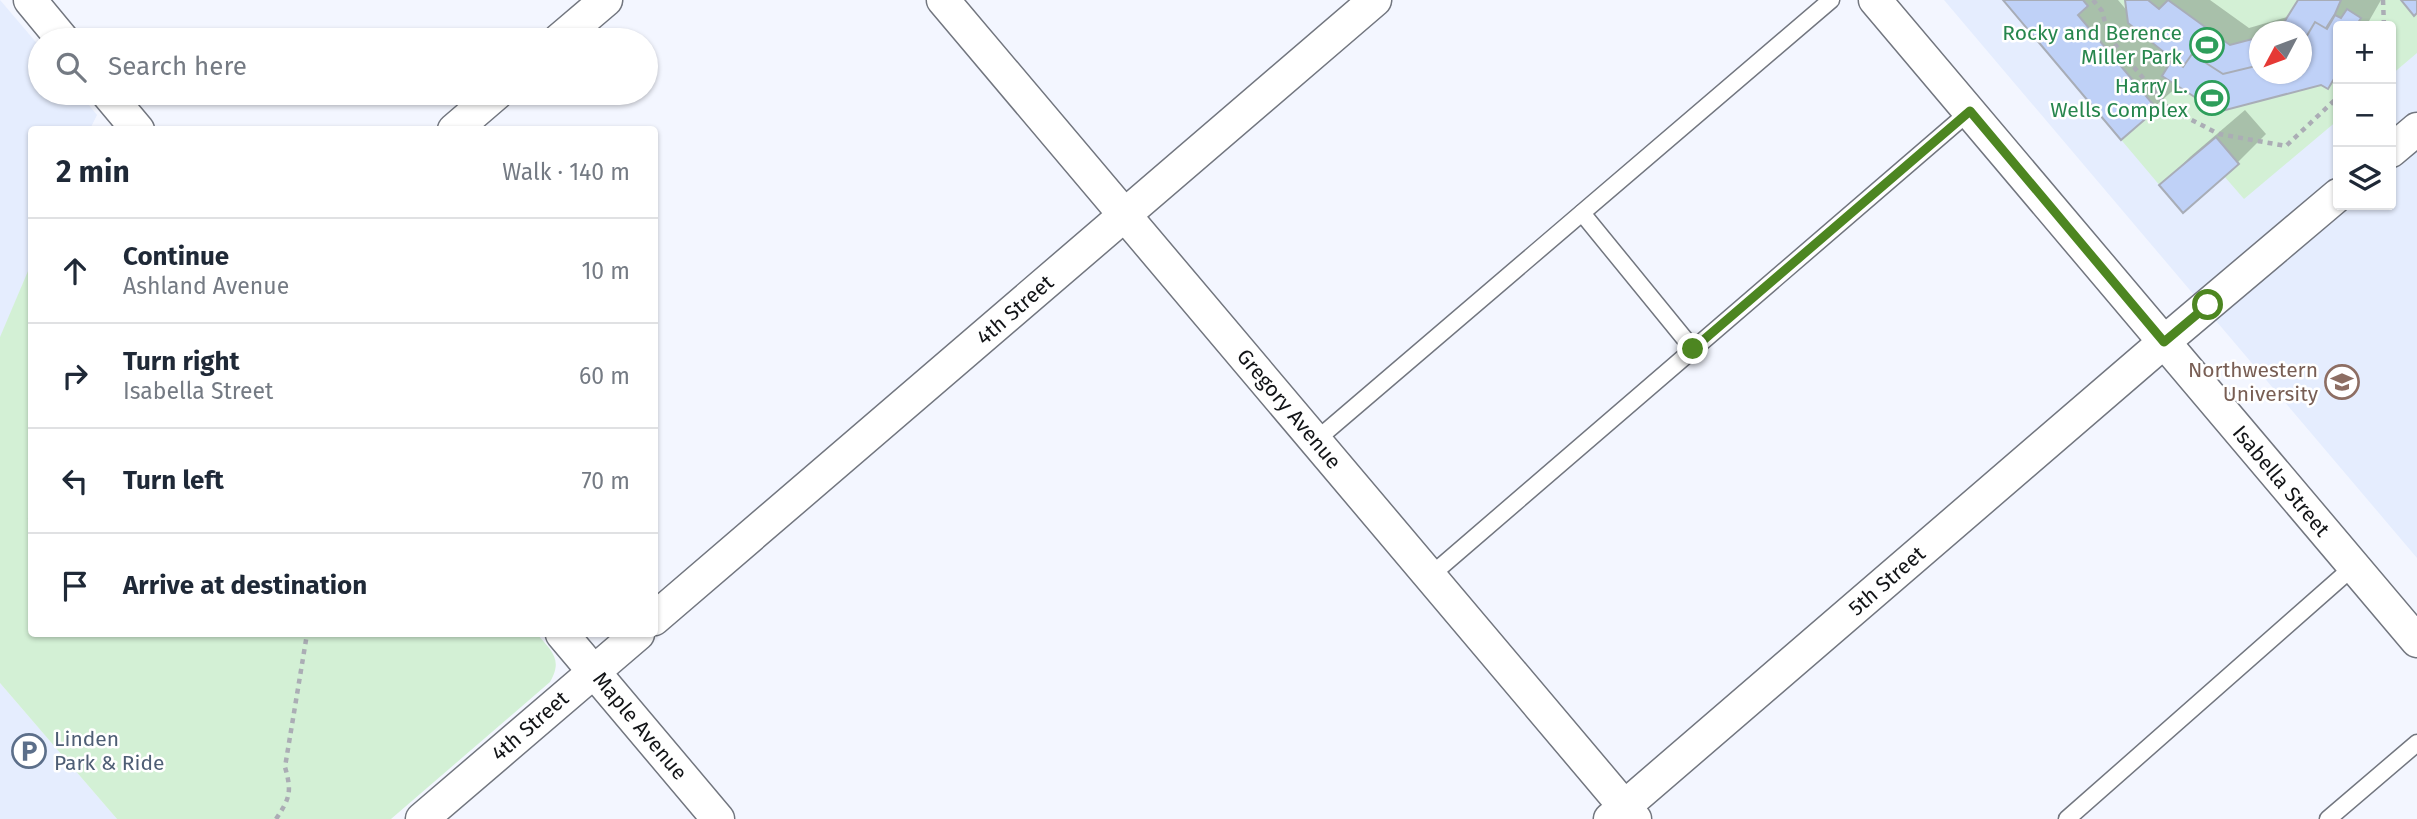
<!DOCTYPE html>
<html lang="en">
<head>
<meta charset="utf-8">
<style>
  :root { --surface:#fff; --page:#f6f6f7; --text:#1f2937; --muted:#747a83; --line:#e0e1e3 }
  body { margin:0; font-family:"Fira Sans",sans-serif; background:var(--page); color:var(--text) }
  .controls { position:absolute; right:21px; top:21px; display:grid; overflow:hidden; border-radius:7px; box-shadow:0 2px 5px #0004 }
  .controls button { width:63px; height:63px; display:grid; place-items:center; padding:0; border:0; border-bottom:2px solid var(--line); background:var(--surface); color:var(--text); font:35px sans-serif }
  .compass { position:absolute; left:2249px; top:21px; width:63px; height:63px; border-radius:50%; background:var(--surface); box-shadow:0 2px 5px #0004; rotate:229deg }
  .stop { position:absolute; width:21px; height:21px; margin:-16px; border:5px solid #4d8621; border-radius:50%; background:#fff }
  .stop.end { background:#4d8621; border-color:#fff; box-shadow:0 2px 7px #0008 }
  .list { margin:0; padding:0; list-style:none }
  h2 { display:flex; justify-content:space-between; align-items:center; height:91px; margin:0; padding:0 28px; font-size:30px }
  h2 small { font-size:23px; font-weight:400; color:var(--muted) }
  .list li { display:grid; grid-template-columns:46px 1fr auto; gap:21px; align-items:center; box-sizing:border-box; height:105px; padding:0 28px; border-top:2px solid var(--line) }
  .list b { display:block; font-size:26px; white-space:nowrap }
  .list p { margin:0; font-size:23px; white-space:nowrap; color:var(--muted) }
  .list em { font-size:23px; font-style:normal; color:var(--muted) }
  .icon { flex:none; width:38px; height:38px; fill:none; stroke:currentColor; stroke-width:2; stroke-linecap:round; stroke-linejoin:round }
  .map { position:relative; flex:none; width:2417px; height:819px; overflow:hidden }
  .search { position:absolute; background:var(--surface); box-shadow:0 2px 5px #0004; left:28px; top:28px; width:630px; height:77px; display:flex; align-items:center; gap:18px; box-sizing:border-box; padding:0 24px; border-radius:38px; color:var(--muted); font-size:26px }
  .panel { position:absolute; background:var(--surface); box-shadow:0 2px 5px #0004; left:28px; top:126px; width:630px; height:511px; border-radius:7px }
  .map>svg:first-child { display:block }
  .built { fill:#e5edfe; fill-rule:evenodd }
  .green { fill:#d3f0d5; fill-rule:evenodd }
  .shadow { fill:#0003; fill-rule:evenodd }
  .building { fill:#bfd1f7; stroke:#a8adb7; stroke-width:2 }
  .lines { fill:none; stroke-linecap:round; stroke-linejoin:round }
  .lane-casing { stroke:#72767f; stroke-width:19 }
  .street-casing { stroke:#72767f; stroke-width:35 }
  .path { stroke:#abadb5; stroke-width:4.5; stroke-dasharray:5 5; stroke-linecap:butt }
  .lane { stroke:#fff; stroke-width:16 }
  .street { stroke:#fff; stroke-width:32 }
  .route { stroke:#4d8621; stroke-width:9 }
  .labels { text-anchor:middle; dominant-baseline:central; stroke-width:5; stroke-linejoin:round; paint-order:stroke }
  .leisure-label { font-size:21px; fill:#27864d; stroke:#fff; text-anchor:end }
  .street-label { font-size:21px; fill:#121417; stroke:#fff }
  .education-label { font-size:21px; fill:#785e54; stroke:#fff; text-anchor:end }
  .service-label { font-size:21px; fill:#4e5e75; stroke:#fff; text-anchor:start }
</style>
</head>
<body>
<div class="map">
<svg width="2417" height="819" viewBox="0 0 2417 819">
  <rect width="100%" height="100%" fill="#f3f6ff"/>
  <g class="built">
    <polygon points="0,0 40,47 40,93 79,93 97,115 90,129 32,130 31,265 0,338"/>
    <path d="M1944,0H2417V558ZM2338,26H2391V205H2338ZM2260,32H2302V74H2260Z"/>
    <polygon points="0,683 117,819 0,819"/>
  </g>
  <g class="green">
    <path d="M2003,0H2417V53L2391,75V26H2338V120L2244,199L2224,176L2183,213ZM2260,32H2302V74H2260Z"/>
    <path d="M31,264L32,634H537C552,651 563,660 550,682L391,819H117L0,683V337Z"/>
  </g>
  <g class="shadow">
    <path d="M2005,0H2118L2129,13L2127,0H2210L2249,28L2291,16L2300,0H2381L2369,21L2375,26H2338V76L2328,86L2321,83L2179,85L2121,137ZM2260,32H2302V74H2260ZM2152,41L2177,58L2172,64Z"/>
    <polygon points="2245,110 2266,134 2238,162 2183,210 2162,185 2190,157"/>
  </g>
  <g class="building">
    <polygon points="2003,0 2083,0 2088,6 2078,15 2157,109 2121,140"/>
    <polygon points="2125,0 2148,0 2159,9 2168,0 2230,45 2260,37 2260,74 2273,74 2221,87 2171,58 2128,23"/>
    <polygon points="2298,0 2341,0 2335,14 2302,66 2302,32 2278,32"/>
    <polygon points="2401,0 2417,0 2417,13 2414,16"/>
    <polygon points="2347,9 2361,18 2356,26 2338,26 2338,72 2328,89 2321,85 2218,112 2162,76 2172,60 2183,67 2192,54 2223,74 2260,65 2260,74 2302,74 2302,44 2315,22 2327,29 2335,15 2341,18"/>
    <polygon points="2216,137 2239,164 2183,213 2159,185"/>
  </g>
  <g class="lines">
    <g class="lane-casing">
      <g id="lane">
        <polyline points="1582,213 1693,349"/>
        <polyline points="1315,441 1831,0"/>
        <polyline points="1430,576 1970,111"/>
        <polyline points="2067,819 2353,567"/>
        <polyline points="2328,819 2417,743"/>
      </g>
    </g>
    <g class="street-casing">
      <g id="street">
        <polyline points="30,0 63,40"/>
        <polyline points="943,0 1635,819"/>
        <polyline points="1875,0 2417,641"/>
        <polyline points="559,40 606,0"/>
        <polyline points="107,93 138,130"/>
        <polyline points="454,130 497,93"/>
        <polyline points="2391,151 2417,129"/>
        <polyline points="654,619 1375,0"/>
        <polyline points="562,634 718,819"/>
        <polyline points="422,819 638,634"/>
        <polyline points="1610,819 2164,342 2338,195"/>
      </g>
    </g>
    <g class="path">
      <polyline points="2093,0 2102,11 2109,37 2168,108 2219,134 2286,146 2338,97"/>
      <polyline points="2383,0 2384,26"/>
      <polyline points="29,520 32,518"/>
      <path d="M276,819C290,798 292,792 285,767L307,634"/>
    </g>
    <use href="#lane" class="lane"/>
    <use href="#street" class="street"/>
  </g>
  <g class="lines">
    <polyline class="route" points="1693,349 1970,111 2164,342 2208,305"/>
  </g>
  <defs>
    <g id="stadium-ring" transform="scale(1.75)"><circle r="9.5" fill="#fff" stroke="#2e9e5b" stroke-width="1.5"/><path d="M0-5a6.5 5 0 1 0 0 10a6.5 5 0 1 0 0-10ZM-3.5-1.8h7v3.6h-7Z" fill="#2e9e5b"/></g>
    <g id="university-ring" transform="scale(1.75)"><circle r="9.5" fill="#fff" stroke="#8d6e63" stroke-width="1.5"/><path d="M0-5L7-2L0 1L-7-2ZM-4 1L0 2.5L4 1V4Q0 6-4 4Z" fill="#8d6e63"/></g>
    <g id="parking-ring" transform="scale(1.75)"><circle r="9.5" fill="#fff" stroke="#5c6f8a" stroke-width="1.5"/><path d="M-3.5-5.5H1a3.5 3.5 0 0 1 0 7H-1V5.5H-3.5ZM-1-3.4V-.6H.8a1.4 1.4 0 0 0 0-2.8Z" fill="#5c6f8a"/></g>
  </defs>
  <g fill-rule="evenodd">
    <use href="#stadium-ring" x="2207" y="45"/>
    <use href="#stadium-ring" x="2212" y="98"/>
    <use href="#university-ring" x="2342" y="382"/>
    <use href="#parking-ring" x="29" y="751"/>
  </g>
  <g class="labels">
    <g class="leisure-label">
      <text x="2182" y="33">Rocky and Berence<tspan x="2182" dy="24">Miller Park</tspan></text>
      <text x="2188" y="86">Harry L.<tspan x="2188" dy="24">Wells Complex</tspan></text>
    </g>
    <g class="street-label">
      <text transform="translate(1015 310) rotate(-41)">4th Street</text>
      <text transform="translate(1289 409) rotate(50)">Gregory Avenue</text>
      <text transform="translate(2281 481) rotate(50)">Isabella Street</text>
      <text transform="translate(1887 581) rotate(-41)">5th Street</text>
      <text transform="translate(530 726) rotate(-41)">4th Street</text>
      <text transform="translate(640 726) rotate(50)">Maple Avenue</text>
    </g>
    <g class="education-label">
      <text x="2318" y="370">Northwestern<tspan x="2318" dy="24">University</tspan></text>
    </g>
    <g class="service-label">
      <text x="54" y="739">Linden<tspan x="54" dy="24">Park &amp; Ride</tspan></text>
    </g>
  </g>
</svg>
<div class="controls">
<button>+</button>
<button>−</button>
<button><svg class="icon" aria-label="layers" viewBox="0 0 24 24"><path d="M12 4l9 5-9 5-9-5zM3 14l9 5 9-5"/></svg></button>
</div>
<svg class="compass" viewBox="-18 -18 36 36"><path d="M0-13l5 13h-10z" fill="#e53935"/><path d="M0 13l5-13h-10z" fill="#747a83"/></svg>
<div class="stop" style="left:2208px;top:305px"></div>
<div class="stop end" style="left:1693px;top:349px"></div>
<div class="search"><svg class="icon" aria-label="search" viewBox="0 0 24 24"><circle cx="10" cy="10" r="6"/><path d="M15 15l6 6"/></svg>Search here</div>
<section class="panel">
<h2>2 min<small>Walk · 140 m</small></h2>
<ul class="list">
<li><svg class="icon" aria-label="ahead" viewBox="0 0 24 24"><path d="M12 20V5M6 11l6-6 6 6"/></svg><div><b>Continue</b><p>Ashland Avenue</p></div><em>10 m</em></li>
<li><svg class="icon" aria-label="right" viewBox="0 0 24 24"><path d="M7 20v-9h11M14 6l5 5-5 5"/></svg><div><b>Turn right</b><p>Isabella Street</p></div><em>60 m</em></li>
<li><svg class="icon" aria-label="left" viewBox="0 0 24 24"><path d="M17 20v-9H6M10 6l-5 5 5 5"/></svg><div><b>Turn left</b></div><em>70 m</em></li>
<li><svg class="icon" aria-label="arrive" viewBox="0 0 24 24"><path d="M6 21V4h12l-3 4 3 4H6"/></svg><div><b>Arrive at destination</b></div></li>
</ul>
</section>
</div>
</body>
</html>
